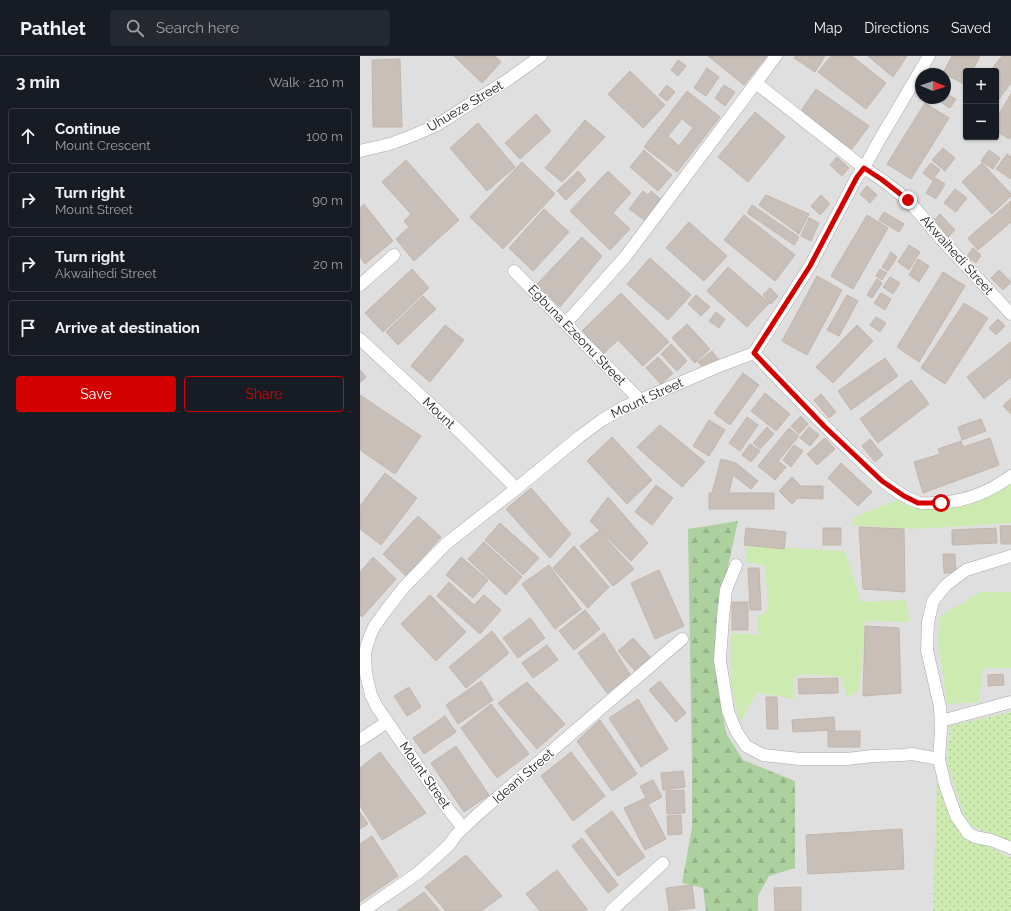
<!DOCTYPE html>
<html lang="en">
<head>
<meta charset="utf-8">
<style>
  :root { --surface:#171b24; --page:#242831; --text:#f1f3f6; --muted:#9ea1a6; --line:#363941; --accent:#d40000 }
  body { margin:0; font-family:Raleway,sans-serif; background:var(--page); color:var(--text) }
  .controls { position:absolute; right:12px; top:12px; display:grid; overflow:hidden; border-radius:4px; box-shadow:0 1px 3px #0004 }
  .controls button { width:36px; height:36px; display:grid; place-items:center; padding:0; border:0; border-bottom:1px solid var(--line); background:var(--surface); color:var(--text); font:20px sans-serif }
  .compass { position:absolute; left:555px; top:12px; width:36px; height:36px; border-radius:50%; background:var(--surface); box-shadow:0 1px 3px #0004; rotate:92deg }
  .stop { position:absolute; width:12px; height:12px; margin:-9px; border:3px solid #d40000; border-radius:50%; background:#fff }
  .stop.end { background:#d40000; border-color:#fff; box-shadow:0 1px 4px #0008 }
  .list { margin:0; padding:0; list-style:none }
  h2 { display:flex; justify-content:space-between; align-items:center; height:52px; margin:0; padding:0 16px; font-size:17px }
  h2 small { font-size:13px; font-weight:400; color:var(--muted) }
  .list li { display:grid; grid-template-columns:26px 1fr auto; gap:12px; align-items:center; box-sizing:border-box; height:56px; margin:0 8px 8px; padding:0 8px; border:1px solid var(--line); border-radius:4px }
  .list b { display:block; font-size:15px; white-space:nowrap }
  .list p { margin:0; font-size:13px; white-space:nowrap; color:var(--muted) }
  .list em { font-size:13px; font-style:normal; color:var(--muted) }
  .actions { display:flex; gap:8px; padding:12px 16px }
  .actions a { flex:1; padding:9px 0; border:1px solid var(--accent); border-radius:4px; text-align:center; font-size:14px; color:var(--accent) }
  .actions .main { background:var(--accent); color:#fff }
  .icon { flex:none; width:22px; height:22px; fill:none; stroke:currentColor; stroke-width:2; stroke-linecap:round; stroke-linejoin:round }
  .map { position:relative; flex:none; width:651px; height:855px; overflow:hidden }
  header { display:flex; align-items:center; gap:24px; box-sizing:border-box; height:56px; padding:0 20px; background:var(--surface); border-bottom:1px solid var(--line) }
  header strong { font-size:19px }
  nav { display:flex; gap:22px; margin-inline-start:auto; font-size:14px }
  .search { width:280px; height:36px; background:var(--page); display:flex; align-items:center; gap:10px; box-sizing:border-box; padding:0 14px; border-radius:4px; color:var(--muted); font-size:15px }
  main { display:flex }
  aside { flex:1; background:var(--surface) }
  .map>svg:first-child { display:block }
  .residential { fill:#e0dfdf; fill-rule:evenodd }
  .grass { fill:url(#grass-dots) }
  .forest { fill:url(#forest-firs) }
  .garden { fill:#cdebb0 }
  .building { fill:#c7bfb8; stroke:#c4b6ab; fill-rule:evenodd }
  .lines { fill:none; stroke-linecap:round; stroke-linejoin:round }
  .minor-casing { stroke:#a9a9a9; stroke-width:13 }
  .minor { stroke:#fff; stroke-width:12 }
  .route { stroke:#d40000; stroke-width:5 }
  .labels { text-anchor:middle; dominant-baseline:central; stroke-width:3; stroke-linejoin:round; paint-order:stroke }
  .street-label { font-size:13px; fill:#222; stroke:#fff }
</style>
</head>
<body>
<header>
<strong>Pathlet</strong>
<div class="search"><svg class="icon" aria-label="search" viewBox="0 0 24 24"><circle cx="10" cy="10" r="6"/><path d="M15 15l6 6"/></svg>Search here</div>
<nav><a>Map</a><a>Directions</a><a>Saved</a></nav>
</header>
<main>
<aside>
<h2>3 min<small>Walk · 210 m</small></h2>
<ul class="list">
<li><svg class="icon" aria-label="ahead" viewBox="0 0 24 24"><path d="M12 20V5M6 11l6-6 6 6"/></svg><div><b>Continue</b><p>Mount Crescent</p></div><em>100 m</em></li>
<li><svg class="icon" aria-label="right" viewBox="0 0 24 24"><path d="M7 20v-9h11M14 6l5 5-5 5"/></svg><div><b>Turn right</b><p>Mount Street</p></div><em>90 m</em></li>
<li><svg class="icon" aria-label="right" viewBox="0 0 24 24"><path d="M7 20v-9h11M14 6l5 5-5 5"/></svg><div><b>Turn right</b><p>Akwaihedi Street</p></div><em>20 m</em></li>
<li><svg class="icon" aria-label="arrive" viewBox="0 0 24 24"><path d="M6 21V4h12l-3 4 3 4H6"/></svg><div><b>Arrive at destination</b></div></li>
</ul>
<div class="actions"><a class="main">Save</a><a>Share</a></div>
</aside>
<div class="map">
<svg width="651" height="855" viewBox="0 0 651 855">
  <defs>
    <pattern id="grass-dots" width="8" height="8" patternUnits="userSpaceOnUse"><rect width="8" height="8" fill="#cdebb0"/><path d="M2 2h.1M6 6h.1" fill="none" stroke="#b0c997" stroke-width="1.8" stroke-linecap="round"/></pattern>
    <pattern id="forest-firs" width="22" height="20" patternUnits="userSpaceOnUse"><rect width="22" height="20" fill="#add19e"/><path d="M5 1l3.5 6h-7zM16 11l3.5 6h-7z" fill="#95b388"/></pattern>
  </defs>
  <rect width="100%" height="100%" fill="#f2efe9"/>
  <path class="residential" d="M0,0H651V855H0ZM606,15H636V81H606ZM561,18H585V42H561Z"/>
  <g class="grass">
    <polygon points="651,656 651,787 607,768 587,707 590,670"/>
    <polygon points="577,722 601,777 645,799 651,801 651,855 573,855"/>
  </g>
  <polygon class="forest" points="378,465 359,552 355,610 366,677 383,704 435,725 435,812 409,820 398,840 398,855 346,855 343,832 322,827 332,772 332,710 328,473"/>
  <g class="garden">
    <polygon points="651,423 651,467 555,473 492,469 494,461 540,443 584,452"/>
    <polygon points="388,490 485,495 501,546 545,544 550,566 505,565 499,635 487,641 481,621 442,618 433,623 435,643 397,636 380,666 371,628 371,577 398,579 398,560 408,554 405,509 385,506"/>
    <polygon points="621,536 651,536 651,612 623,612 619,646 587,648 578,585 580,560"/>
  </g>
  <g class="building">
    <polygon points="94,0 135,0 141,6 122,27"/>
    <polygon points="348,0 407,0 384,29"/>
    <polygon points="436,0 465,0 455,16 434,2"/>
    <polygon points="471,0 492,0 526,27 506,53 458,16"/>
    <polygon points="508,0 547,0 533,21"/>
    <polygon points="592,0 620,0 612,15 606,15 606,29 583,17"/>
    <polygon points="642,0 651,0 651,27 636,47 636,15 630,15"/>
    <polygon points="40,3 42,71 13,71 12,4"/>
    <polygon points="318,4 326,10 318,20 311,14"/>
    <polygon points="347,12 359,21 346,40 334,32"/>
    <polygon points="270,15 305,49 283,72 248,38"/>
    <polygon points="307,29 315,36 307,45 299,39"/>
    <polygon points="364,29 375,36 365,50 355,42"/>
    <polygon points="456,33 509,70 492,93 440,56"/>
    <path d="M327,35L360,61L317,116L284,91ZM322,63L333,72L319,90L308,80Z"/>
    <polygon points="585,37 596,43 590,52 574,42 585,42"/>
    <polygon points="651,38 651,80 649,83 636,75 636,63"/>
    <polygon points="565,47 589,62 551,123 527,108"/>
    <polygon points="395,56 425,81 388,126 358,101"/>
    <polygon points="176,58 191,75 160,103 145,87"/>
    <polygon points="225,64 245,81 202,126 185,112"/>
    <polygon points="118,67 155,111 127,135 90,92"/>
    <polygon points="583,92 595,102 585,115 572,104"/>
    <polygon points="284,94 312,119 298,135 270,111"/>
    <polygon points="629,94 640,102 633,113 621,105"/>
    <polygon points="647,98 651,101 651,123 636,113"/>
    <polygon points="477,101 489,112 482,120 470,109"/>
    <polygon points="46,104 99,164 54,205 36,183 49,171 44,165 51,158 22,126"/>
    <polygon points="162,106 195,138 143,193 110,161"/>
    <polygon points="571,107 580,114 572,124 563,117"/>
    <polygon points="622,107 651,138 651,140 632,158 602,126"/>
    <polygon points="218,115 226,124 206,144 197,135"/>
    <polygon points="248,115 271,137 253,157 270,173 250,194 210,155"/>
    <polygon points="575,122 585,128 576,143 566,137"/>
    <polygon points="507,130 517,139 510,147 500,138"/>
    <polygon points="595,133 607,142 596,156 584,147"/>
    <polygon points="283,135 288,139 291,135 302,144 286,165 269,153"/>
    <polygon points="406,139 449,158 439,178 399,149"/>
    <polygon points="461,139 470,148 460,159 451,150"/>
    <polygon points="651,145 651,166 618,194 608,182"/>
    <polygon points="4,148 33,185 5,208 0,201 0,152"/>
    <polygon points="392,149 439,181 434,189 387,157"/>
    <polygon points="184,153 209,176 173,215 149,192"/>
    <polygon points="524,156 544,168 539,176 519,164"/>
    <polygon points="580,158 595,174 587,182 572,166"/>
    <polygon points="384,159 435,199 415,225 364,184"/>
    <polygon points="507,159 528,172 493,233 471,220"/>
    <polygon points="449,162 459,167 451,185 441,180"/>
    <polygon points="329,166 367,200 344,225 306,192"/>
    <polygon points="222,181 242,200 200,251 176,229"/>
    <polygon points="549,189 560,196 549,214 538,206"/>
    <polygon points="613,192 621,199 616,207 607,200"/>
    <polygon points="531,196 537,201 528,215 522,211"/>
    <polygon points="290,202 331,239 308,264 267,228"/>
    <polygon points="558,203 569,210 559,226 549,219"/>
    <polygon points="368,211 409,247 387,271 347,235"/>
    <polygon points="52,213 69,232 23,276 5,257"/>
    <polygon points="520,213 527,217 522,224 516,220"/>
    <polygon points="639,214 651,226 643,234 631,222"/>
    <polygon points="583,216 605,230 559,306 537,291"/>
    <polygon points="457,220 482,234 447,299 422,285"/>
    <polygon points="530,221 540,227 533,238 523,231"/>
    <polygon points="517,223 522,227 512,242 507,239"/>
    <polygon points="410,232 418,240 411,248 403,239"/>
    <polygon points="261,237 309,286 283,310 258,284 242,299 220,277"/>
    <polygon points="521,237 531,243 525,254 514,247"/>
    <polygon points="336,239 350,251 341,260 328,248"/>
    <polygon points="487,239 498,245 479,280 467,274"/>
    <polygon points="63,240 76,253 38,289 26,276"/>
    <polygon points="604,247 628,262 585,328 561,312"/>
    <polygon points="356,256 365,263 359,272 349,265"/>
    <polygon points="516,261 526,267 520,276 510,269"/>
    <polygon points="638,263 645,270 636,279 629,272"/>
    <polygon points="327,268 350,293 335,307 312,282"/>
    <polygon points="85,269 104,284 70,326 51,310"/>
    <polygon points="497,269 513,285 473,327 456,311"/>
    <polygon points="651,286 651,321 624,343 607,321"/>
    <polygon points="311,288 327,305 317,315 301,298"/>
    <polygon points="352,295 358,303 345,314 338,306"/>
    <polygon points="298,301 313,317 301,328 286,312"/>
    <polygon points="525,302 538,320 491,354 478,335"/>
    <polygon points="0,314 6,321 0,327"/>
    <polygon points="383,317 399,329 370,369 354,357"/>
    <polygon points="551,324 569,348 518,387 500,363"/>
    <polygon points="405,337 430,358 416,375 391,355"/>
    <polygon points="461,338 476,356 469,362 454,344"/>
    <polygon points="0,339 61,380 35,418 0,394"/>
    <polygon points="651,342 651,358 643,350"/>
    <polygon points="441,360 448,368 439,378 431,370"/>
    <polygon points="387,361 398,369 380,395 369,387"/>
    <polygon points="621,363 626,375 602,384 598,371"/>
    <polygon points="349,364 365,374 349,400 333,390"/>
    <polygon points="300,369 345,406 322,431 277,391"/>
    <polygon points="407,371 414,378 400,393 393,387"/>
    <polygon points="449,371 459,379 450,390 440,382"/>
    <polygon points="429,372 439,380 418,405 426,411 415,424 398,410"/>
    <polygon points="252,381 292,424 267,448 227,405"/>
    <polygon points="465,382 475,393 457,409 447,398"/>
    <polygon points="630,382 639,409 563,437 554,406 580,398 578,393 601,385 603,391"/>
    <polygon points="510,383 523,399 515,406 502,390"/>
    <polygon points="390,388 400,395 391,406 382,399"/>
    <polygon points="434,389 443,395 431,411 423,404"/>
    <polygon points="361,403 376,407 398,425 391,433 373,419 369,437 414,437 414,453 349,453 349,437 352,437"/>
    <polygon points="481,407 512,436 498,450 468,422"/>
    <polygon points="25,417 57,442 21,489 0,473 0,450"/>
    <polygon points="432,421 441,430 463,430 463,443 438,442 432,448 419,435"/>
    <polygon points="296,429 313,442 292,469 275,456"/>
    <polygon points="171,432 211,478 190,502 146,453"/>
    <polygon points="248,441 288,487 271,505 230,465"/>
    <polygon points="58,460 81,481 46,520 23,498"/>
    <polygon points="140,467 179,502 163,519 125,484"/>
    <polygon points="640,470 651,470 651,488 641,488"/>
    <polygon points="499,471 544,473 545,536 503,533"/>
    <polygon points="386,472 426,476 424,493 384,489"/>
    <rect x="463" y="472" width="18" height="17"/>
    <polygon points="636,472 637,487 592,489 592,474"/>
    <polygon points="239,475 274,513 253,530 220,490"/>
    <polygon points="124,486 162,521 146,539 108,503"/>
    <polygon points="214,490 249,531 228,552 193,512"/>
    <polygon points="583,498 595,498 596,517 584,517"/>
    <polygon points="13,501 36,523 2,561 0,559 0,516"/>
    <polygon points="101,501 128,524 113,542 86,519"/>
    <polygon points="189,509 221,553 195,573 162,528"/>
    <polygon points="388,512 399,512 401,554 390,554"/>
    <polygon points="299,514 324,570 295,583 271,527"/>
    <polygon points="89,526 114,549 124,539 141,554 120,578 77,540"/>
    <polygon points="70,539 106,576 76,605 41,568"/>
    <rect x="372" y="546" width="16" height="28"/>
    <polygon points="225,554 240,573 214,594 199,575"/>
    <polygon points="170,562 185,582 158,602 143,582"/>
    <polygon points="505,570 539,572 541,637 503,640"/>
    <polygon points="132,575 149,597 106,632 89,611"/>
    <polygon points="244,577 271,620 247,637 218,597"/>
    <polygon points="273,582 291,602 275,615 258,595"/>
    <polygon points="187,589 198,604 173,622 162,607"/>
    <polygon points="643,618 644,629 628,630 628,619"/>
    <polygon points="478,622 478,637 439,638 438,623"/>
    <polygon points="121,625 133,644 98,668 86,649"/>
    <polygon points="300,625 326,657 316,666 289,634"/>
    <polygon points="167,626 205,668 177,693 138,647"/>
    <polygon points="49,631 61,651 47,660 34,640"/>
    <polygon points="406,641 417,641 418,673 407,673"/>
    <polygon points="278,643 308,693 281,711 249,662"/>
    <polygon points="131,648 169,698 137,722 101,672"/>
    <polygon points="85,660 96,676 64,698 53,682"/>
    <polygon points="474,661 475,674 433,676 432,664"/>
    <polygon points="240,664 277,718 252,735 217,685"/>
    <rect x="468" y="675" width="32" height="16"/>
    <polygon points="96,690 129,739 104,756 71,707"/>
    <polygon points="20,696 66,757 22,784 0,750 0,712"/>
    <polygon points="211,696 245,740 213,765 181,720"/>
    <polygon points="323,715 325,731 303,734 301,717"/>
    <polygon points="293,724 302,741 289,748 280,730"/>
    <polygon points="324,734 325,757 307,758 306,735"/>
    <polygon points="285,742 306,783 285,794 264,752"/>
    <polygon points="252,755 285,801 258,820 225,775"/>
    <polygon points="0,756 8,768 0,773"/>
    <polygon points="321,759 322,778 308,779 307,760"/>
    <polygon points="542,773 544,813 448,818 446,779"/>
    <polygon points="12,780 38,820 0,846 0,788"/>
    <polygon points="222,782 258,829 248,837 212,790"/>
    <polygon points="106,799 142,840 121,855 86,855 65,831"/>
    <polygon points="197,814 227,853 225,855 180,855 166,838"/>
    <polygon points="332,829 335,852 309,855 306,832"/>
    <polygon points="441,831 441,855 415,855 414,832"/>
    <polygon points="64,836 80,855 37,855"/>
  </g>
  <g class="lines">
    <g class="minor-casing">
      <g id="minor">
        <polyline points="396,27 504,112 521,123 548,144 582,184 651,258"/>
        <polyline points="0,95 30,88 54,79 77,69 149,23 181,0"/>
        <polyline points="154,215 280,344"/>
        <polyline points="0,229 34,199"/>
        <polyline points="206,267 265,201 416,0"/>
        <polyline points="0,283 100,376 148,424 156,433"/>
        <path d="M394,297C423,328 453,359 483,388C504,408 530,436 557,446C561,448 567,447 572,447C601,447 628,437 651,420"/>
        <polyline points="651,500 606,514 586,529 573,545 568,566 567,594 580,651 581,674 579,703 585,729 596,760 608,777 615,781 631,784 651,792"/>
        <polyline points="376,509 366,534 363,561 360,604 368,655 376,675 386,690 403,699 440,703 487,703 513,700 543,699 552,698 579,703"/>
        <polyline points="581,665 651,646"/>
        <polyline points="0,684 27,666"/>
        <polyline points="103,772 85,749 17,651 11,639 6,618 5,597 7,589 10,580 14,571 27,553 45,530 87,487 156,433 219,381 242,364 264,351 357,311 394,297 450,210 497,121 504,112 517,88 569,0"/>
        <polyline points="3,855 58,817 77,800 89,789 96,779 118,758 322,583"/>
        <polyline points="251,855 303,807"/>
      </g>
    </g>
    <use href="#minor" class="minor"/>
  </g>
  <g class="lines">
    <polyline class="route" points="548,144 521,123 504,112 497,121 450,210 394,297 465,371 522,425 544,440 558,447 581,447"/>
  </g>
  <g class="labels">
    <g class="street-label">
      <text transform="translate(105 50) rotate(-31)">Uhueze Street</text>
      <text transform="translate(597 199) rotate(48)">Akwaihedi Street</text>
      <text transform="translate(217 279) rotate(46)">Egbuna Ezeonu Street</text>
      <text transform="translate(287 342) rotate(-25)">Mount Street</text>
      <text transform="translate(79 357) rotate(43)">Mount</text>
      <text transform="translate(65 719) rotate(55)">Mount Street</text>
      <text transform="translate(163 720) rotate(-41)">Ideani Street</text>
    </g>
  </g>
</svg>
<div class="controls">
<button>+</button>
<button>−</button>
</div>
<svg class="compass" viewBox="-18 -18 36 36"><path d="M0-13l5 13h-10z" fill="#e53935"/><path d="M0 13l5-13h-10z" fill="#9ea1a6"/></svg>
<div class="stop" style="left:581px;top:447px"></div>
<div class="stop end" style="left:548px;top:144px"></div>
</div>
</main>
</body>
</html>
